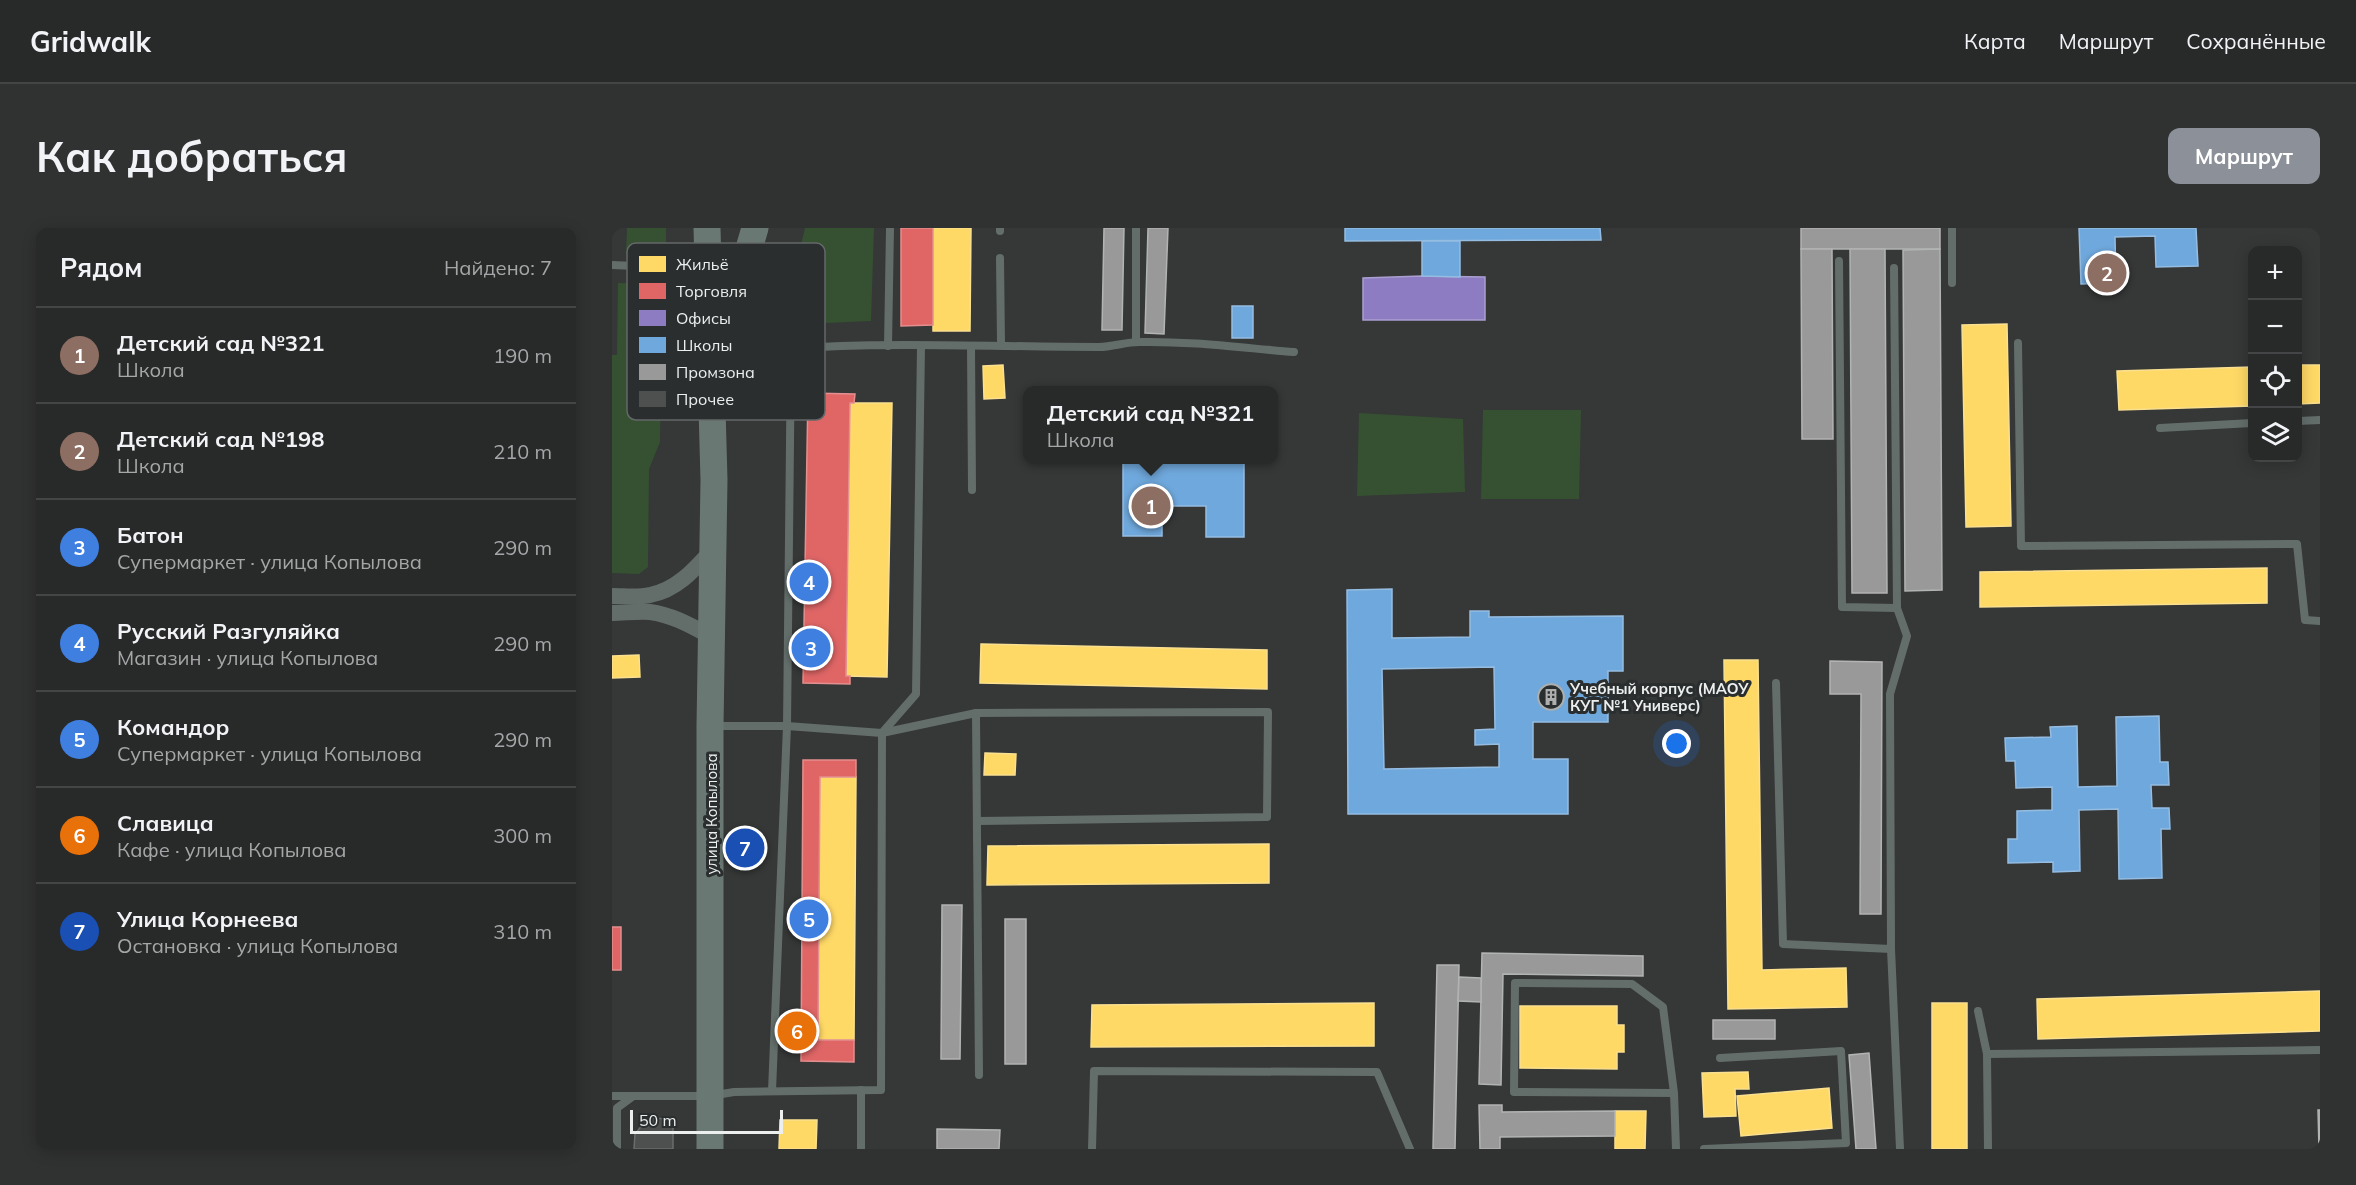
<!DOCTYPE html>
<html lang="ru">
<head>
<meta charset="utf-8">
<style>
  :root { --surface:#282929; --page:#303131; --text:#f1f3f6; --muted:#a5a6a8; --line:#444546; --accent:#8c9099 }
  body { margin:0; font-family:Mulish,sans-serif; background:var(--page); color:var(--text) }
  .controls { position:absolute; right:18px; top:18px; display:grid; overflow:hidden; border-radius:12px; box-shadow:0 3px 15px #0003 }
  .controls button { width:54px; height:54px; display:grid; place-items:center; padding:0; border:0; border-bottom:2px solid var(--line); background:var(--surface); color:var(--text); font:30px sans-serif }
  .scale { position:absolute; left:18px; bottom:15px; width:153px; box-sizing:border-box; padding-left:6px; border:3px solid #edefef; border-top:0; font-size:16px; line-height:21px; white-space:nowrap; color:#edefef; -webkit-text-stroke:4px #2a2e2e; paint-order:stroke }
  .you { position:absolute; left:1065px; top:516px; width:21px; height:21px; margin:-15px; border:4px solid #fff; border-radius:50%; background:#1a73e8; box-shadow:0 0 0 9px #1a73e833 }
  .badge { display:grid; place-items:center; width:39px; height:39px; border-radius:50%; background:var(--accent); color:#fff; font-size:20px; font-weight:700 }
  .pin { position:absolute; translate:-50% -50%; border:3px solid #fff; box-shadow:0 2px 6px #0006 }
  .popup { position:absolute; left:411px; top:158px; width:255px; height:78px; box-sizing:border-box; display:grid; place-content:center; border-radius:12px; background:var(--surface); filter:drop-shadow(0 2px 4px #0005); font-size:20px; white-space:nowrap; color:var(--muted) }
  .popup b { font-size:22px; color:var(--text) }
  .popup::after { content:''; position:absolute; left:50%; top:100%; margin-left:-12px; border:12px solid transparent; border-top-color:var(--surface) }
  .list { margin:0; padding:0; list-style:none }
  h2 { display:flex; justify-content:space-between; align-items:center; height:78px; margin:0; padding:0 24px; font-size:26px }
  h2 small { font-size:20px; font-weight:400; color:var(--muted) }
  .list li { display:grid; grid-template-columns:39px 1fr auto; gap:18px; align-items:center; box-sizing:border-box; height:96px; padding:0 24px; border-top:2px solid var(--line) }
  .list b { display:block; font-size:22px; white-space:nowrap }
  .list p { margin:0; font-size:20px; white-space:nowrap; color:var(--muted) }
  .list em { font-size:20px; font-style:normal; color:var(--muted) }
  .icon { flex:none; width:33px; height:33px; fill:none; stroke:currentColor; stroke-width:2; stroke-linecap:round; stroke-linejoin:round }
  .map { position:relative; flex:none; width:1708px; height:921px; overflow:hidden; border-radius:12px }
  header { display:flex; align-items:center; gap:36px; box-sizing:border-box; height:84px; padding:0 30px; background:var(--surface); border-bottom:2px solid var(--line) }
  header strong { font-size:28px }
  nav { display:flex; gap:33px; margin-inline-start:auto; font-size:21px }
  .intro { display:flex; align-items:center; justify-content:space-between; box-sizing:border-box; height:144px; padding:0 36px }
  h1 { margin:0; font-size:42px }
  .button { padding:15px 27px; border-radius:12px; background:var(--accent); color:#fff; font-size:21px; font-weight:700 }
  main { display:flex; gap:36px; padding:0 36px }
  aside { flex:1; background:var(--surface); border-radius:12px; box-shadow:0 3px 15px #0003 }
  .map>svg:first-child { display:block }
  .green { fill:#355132 }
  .homes { fill:#ffd966; stroke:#fae08f; stroke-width:1.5 }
  .shops { fill:#e06666; stroke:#e48f8f; stroke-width:1.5 }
  .offices { fill:#8e7cc3; stroke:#aa9ed0; stroke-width:1.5 }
  .schools { fill:#6fa8dc; stroke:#95bde2; stroke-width:1.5; fill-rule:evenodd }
  .industry { fill:#999; stroke:#b2b3b3; stroke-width:1.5 }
  .building { fill:#4e5050; stroke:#6b6c6c; stroke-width:1.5 }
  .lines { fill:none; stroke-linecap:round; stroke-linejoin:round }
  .lane { stroke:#636e6b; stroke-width:8 }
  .street { stroke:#636e6b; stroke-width:16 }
  .primary { stroke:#6a7873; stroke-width:27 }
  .labels { text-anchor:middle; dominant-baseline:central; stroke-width:6; stroke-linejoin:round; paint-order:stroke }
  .poi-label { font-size:15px; font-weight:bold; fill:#edefef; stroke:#2a2e2e; text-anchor:start }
  .street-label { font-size:15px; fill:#edefef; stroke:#2a2e2e }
  .key { fill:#2a2e2e; stroke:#646868; stroke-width:1.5 }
  .key-label { font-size:16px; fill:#edefef }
</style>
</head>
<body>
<header>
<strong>Gridwalk</strong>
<nav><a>Карта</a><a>Маршрут</a><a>Сохранённые</a></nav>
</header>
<div class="intro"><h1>Как добраться</h1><a class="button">Маршрут</a></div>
<main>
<aside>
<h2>Рядом<small>Найдено: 7</small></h2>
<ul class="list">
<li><span class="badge" style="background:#8d6e63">1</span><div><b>Детский сад №321</b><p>Школа</p></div><em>190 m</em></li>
<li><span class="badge" style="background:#8d6e63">2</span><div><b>Детский сад №198</b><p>Школа</p></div><em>210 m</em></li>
<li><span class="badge" style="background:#3f7fe0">3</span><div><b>Батон</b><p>Супермаркет · улица Копылова</p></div><em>290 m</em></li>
<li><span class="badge" style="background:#3f7fe0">4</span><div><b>Русский Разгуляйка</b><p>Магазин · улица Копылова</p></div><em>290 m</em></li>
<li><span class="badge" style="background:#3f7fe0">5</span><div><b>Командор</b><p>Супермаркет · улица Копылова</p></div><em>290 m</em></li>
<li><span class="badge" style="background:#e8710a">6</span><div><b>Славица</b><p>Кафе · улица Копылова</p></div><em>300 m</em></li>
<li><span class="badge" style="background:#1a4fb4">7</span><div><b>Улица Корнеева</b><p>Остановка · улица Копылова</p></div><em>310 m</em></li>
</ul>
</aside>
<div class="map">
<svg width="1708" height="921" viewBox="0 0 1708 921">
  <rect width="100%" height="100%" fill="#363737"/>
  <g class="green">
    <polygon points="15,0 54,0 54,27 14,26"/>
    <polygon points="193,0 262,0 259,93 170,97"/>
    <polygon points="6,55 50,56 48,214 37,241 36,339 27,346 0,345 0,127 5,127"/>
    <polygon points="871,182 969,182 967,271 869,271"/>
    <polygon points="747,185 851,191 853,264 745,268"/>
  </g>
  <g class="homes">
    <polygon points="321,0 359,0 358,103 321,103"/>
    <polygon points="1395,96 1399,298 1354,299 1350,97"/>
    <polygon points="391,137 393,170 372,171 371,138"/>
    <polygon points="1686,137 1708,137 1708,175 1686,176"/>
    <polygon points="1640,139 1640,178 1507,182 1505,143"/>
    <polygon points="238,175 280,175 275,449 234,448"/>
    <polygon points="1655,340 1655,375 1368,379 1368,344"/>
    <polygon points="369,416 655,422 655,461 368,455"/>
    <polygon points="27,427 28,449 0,450 0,428"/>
    <polygon points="1112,432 1146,432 1150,742 1234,740 1235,779 1116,781"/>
    <polygon points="373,525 404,526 403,547 372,547"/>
    <polygon points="208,549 244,549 242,812 206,812"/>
    <polygon points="657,616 657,655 375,657 376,618"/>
    <polygon points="1708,763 1708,803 1426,811 1425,771"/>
    <polygon points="762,775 762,818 479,819 480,777"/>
    <rect x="1320" y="775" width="35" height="146"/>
    <polygon points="908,778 1005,778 1005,797 1012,797 1012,824 1005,824 1005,841 908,840"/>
    <polygon points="1136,844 1137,861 1123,861 1124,888 1092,889 1090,845"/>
    <polygon points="1217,860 1220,900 1129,908 1125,868"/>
    <polygon points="1003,883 1034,883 1033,921 1003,921"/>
    <polygon points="168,892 205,892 204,921 167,921"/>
  </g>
  <g class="shops">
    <polygon points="289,0 321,0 321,97 289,98"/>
    <polygon points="196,165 243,166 242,175 238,175 234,448 238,448 238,456 191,455"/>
    <polygon points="191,532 244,532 244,549 208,549 206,812 242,812 242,834 189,833"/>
    <rect x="0" y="699" width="9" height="43"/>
    <polygon points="182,796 189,797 189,810 182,810"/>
  </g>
  <polygon class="offices" points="810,48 873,49 873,92 751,92 751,50"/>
  <g class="schools">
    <polygon points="733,0 988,0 989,12 733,13"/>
    <polygon points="1467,0 1584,0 1586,38 1544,39 1543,8 1503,9 1504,55 1469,56"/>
    <polygon points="810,13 848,13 848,49 810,48"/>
    <rect x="620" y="78" width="21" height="32"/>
    <polygon points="511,232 549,232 549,233 632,232 632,309 594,309 594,278 550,278 550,308 511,308"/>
    <path d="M780,361V410L858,409V383H877V389L1011,388V443H996V494H921V531H956V586H736L735,362ZM882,439L883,501L863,502V517L887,516V539L772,541L770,441Z"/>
    <polygon points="1547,488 1548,534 1556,534 1557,557 1539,557 1540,580 1557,580 1558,601 1549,601 1550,650 1507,651 1506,581 1467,582 1468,643 1441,644 1441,634 1396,635 1396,611 1405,611 1405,583 1440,582 1440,559 1404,560 1403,533 1394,533 1393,510 1439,509 1438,499 1465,498 1466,559 1505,558 1504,489"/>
  </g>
  <g class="industry">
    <polygon points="492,0 512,0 510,102 490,102"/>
    <polygon points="536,0 556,0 552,106 533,105"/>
    <rect x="1189" y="0" width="139" height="21"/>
    <polygon points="1189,21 1220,21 1221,211 1190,211"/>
    <polygon points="1238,21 1273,21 1275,365 1240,365"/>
    <polygon points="1328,21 1330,362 1293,363 1291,22"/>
    <polygon points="1218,433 1270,434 1269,686 1248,686 1249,466 1218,466"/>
    <polygon points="330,677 350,677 348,831 329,831"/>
    <rect x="393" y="691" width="21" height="145"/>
    <polygon points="870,725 1031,728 1031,748 891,746 889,857 867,856"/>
    <polygon points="825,737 847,737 843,921 821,921"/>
    <polygon points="847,749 869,750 869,774 846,773"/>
    <rect x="1101" y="792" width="62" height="19"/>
    <polygon points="1257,825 1264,921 1244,921 1237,827"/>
    <polygon points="867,877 890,877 890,884 1003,883 1003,908 888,909 888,921 868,921"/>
    <polygon points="1706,882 1708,882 1708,921 1707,921"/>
    <polygon points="325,901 388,902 387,921 325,921"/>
  </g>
  <polygon class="building" points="36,890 61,891 61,921 22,921 23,906"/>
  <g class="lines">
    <g class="lane">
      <polyline points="524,0 524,114"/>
      <polyline points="1340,0 1340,55"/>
      <polyline points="388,3 388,0"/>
      <polyline points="388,30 389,116"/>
      <polyline points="1227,33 1230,379 1285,380"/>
      <polyline points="0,37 92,41"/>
      <polyline points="1282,40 1285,380 1295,408 1278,466 1279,721 1288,921"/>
      <polyline points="1406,115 1409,318 1685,316 1693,392 1708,393"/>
      <polyline points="276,118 278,0"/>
      <polyline points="359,118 360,262"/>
      <path d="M122,126C243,111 366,119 487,119C500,119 514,114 527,114C579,113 631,120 682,124"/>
      <polyline points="1686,193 1708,192"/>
      <polyline points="1548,200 1640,195"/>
      <polyline points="1164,455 1171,716 1279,721"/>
      <polyline points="364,485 367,847"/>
      <polyline points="103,498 175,498 270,505 364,485 656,484 655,589 365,593"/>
      <polyline points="1366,783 1375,826 1376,921"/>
      <polyline points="1375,826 1708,822"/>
      <polyline points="160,863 175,498 179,120"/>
      <polyline points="1062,865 902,864 903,755 1020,756 1051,779 1062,865 1064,921"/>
      <polyline points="0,868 98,868 122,864 269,862 270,505 304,466 309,118"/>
      <polyline points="5,921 5,880 20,869"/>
      <polyline points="249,921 249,862"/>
      <polyline points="480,921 482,843 765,844 798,921"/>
      <polyline points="1092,921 1234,915 1229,823 1108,830"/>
    </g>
    <g class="street">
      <path d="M0,368C12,368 26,370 38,367C65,362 83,341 101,321"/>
      <path d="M0,385C12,385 26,383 38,384C61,387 81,399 100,409"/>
    </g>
    <g class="primary">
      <polyline points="95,0 102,252 98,498 98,921"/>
      <polyline points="112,176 136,24 143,0"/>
    </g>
  </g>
  <defs>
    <g id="building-ring" transform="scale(1.35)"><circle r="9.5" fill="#2a2e2e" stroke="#adafaf" stroke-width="1.5"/><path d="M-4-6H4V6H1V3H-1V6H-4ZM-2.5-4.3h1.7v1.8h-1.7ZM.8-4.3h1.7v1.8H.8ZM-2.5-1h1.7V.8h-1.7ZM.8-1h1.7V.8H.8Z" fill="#adafaf"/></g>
  </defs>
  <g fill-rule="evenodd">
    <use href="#building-ring" x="939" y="469"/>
  </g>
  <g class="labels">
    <g class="poi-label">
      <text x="958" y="460">Учебный корпус (МАОУ<tspan x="958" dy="17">КУГ №1 Универс)</tspan></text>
    </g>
    <g class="street-label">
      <text transform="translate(99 586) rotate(-90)">улица Копылова</text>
    </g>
  </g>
  <rect x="15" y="15" width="198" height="177" rx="9" class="key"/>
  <rect x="27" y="28" width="27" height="16" fill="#ffd966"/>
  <rect x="27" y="55" width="27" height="16" fill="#e06666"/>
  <rect x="27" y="82" width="27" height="16" fill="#8e7cc3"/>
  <rect x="27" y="109" width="27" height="16" fill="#6fa8dc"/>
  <rect x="27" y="136" width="27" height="16" fill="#999"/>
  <rect x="27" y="163" width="27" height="16" fill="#4e5050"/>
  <g class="key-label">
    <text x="64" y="42">Жильё</text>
    <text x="64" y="69">Торговля</text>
    <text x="64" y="96">Офисы</text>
    <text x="64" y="123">Школы</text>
    <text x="64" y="150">Промзона</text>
    <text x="64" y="177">Прочее</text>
  </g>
</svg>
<div class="controls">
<button>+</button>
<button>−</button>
<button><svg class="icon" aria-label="locate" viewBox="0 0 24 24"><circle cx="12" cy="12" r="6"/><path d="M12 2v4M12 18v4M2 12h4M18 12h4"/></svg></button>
<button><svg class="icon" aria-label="layers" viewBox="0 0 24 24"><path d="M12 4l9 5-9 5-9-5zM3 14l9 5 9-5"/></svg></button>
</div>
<div class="scale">50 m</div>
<div class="you"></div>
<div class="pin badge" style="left:539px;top:278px;background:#8d6e63">1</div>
<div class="popup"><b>Детский сад №321</b>Школа</div>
<div class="pin badge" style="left:1495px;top:45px;background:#8d6e63">2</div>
<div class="pin badge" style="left:199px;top:420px;background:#3f7fe0">3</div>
<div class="pin badge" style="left:197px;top:354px;background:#3f7fe0">4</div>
<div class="pin badge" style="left:197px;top:691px;background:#3f7fe0">5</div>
<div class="pin badge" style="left:185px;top:803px;background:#e8710a">6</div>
<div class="pin badge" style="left:133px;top:620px;background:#1a4fb4">7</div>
</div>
</main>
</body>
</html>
